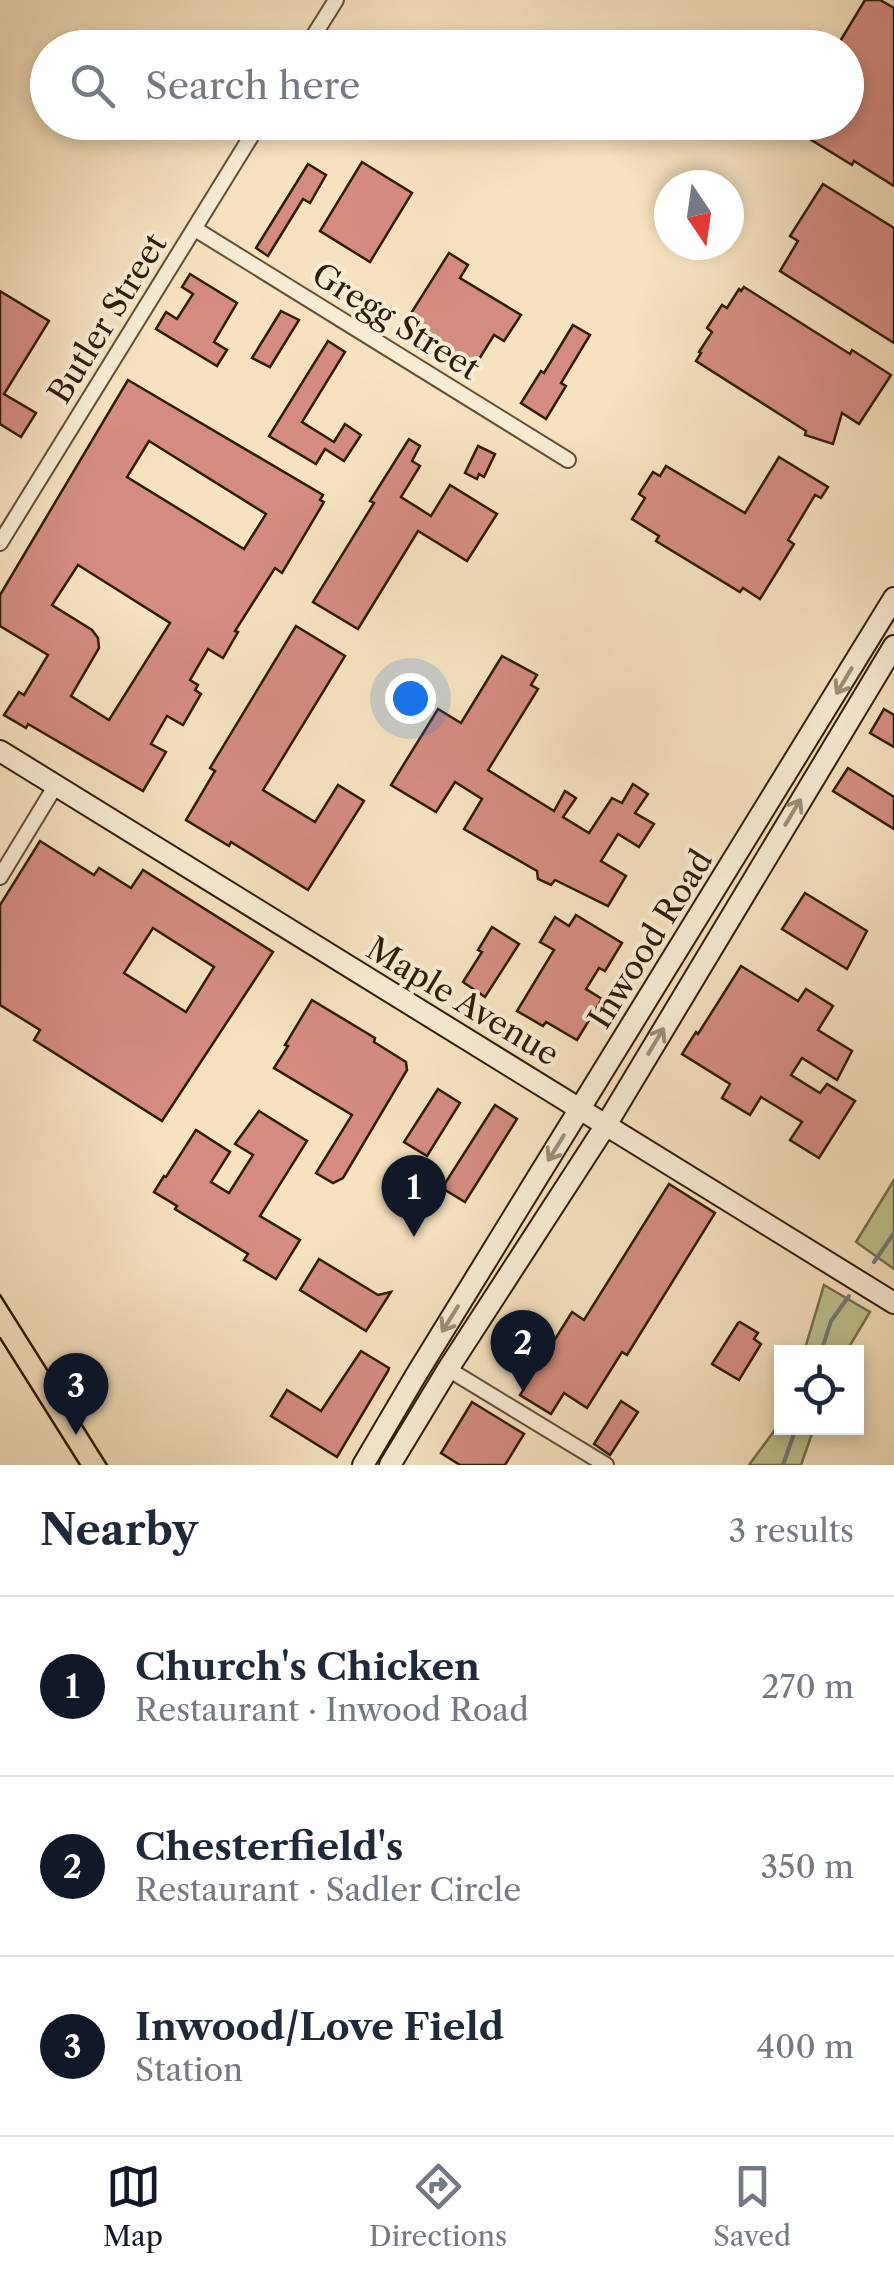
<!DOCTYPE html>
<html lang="en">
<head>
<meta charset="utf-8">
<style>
  :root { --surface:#fff; --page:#f6f6f7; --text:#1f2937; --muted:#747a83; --line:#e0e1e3; --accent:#111827 }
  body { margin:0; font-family:"Libre Caslon Text",serif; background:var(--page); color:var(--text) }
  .controls { position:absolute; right:30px; bottom:30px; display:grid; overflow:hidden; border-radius:0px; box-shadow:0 5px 15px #0003 }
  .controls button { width:90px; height:90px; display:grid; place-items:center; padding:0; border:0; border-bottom:2px solid var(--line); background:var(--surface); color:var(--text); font:50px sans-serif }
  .compass { position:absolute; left:654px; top:170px; width:90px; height:90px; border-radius:50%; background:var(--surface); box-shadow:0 5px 15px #0003; rotate:167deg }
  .you { position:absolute; left:410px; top:698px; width:35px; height:35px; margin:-25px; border:8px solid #fff; border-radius:50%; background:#1a73e8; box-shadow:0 0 0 15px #1a73e833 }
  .badge { display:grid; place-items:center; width:65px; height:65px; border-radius:50%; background:var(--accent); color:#fff; font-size:32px; font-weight:700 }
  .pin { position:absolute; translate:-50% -82px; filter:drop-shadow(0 2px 5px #0008) }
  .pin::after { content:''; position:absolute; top:52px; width:35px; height:30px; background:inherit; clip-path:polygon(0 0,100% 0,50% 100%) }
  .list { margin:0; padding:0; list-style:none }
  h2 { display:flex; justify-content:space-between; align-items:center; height:130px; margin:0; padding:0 40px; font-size:42px }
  h2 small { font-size:32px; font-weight:400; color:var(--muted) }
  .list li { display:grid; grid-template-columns:65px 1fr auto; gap:30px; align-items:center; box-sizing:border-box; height:180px; padding:0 40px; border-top:2px solid var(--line) }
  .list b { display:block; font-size:38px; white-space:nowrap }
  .list p { margin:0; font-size:32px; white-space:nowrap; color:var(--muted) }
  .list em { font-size:32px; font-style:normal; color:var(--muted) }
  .icon { flex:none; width:55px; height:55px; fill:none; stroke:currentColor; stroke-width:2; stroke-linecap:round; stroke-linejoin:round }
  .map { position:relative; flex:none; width:894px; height:1465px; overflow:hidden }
  .search { position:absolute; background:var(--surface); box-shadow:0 5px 15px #0003; left:30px; right:30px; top:30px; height:110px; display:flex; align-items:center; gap:25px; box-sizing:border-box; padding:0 35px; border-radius:55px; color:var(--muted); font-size:38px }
  .sheet { height:670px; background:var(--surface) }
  nav { display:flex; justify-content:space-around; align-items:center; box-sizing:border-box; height:140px; border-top:2px solid var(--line); background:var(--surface); font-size:28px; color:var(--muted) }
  nav a { display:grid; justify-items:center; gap:5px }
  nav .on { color:var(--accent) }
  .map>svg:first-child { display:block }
  .green { fill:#bfc290; stroke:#776f4b; stroke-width:2.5 }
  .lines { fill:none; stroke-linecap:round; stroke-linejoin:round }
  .stream { stroke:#757b74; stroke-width:4 }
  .building { fill:#d48c7f; stroke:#2f1c06; stroke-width:2.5; fill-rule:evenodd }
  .minor-casing { stroke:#614e34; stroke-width:18 }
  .secondary-casing { stroke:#2f1c06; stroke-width:24 }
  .minor { stroke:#f9ecd5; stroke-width:14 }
  .secondary { stroke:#f9ecd5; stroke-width:20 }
  .tram { stroke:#2f1c06; stroke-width:2.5 }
  .oneway { stroke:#9e8e78 }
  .labels { text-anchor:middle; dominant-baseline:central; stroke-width:8; stroke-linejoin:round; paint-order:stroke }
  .street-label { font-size:32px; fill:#2f1c06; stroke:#f9ecd5 }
</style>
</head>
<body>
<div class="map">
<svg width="894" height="1465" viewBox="0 0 894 1465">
  <rect width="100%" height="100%" fill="#f6e2bf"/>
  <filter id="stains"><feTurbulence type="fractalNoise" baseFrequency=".002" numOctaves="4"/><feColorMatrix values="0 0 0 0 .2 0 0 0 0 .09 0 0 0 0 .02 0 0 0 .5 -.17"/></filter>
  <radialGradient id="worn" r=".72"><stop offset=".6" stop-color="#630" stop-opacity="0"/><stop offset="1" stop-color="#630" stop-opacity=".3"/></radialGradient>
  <g class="green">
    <polygon points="894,1180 894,1269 856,1242"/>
    <polygon points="824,1285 870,1312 846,1352 804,1352"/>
    <polygon points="781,1417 782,1428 814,1428 801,1465 749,1465 777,1427"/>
  </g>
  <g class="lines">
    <g class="stream">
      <polyline points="874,1262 894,1233"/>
      <polyline points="821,1352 831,1321 849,1296"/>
      <polyline points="783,1465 796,1428"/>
    </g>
  </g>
  <g class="building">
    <polygon points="865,0 880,0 894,8 894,186 854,161 852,165 782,122 846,122 846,48 836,48"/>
    <polygon points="362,162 412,193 370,262 320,231"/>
    <polygon points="308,164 326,175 310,203 303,199 268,256 256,248"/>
    <polygon points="823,184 894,228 894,343 780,271 798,241 790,236"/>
    <polygon points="449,253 468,265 460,278 521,315 504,341 494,335 468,377 432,355 437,347 403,326"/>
    <polygon points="190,274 237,303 214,342 227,350 217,366 156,329 166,312 177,319 193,294 182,287"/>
    <polygon points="744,287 850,354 852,350 891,375 859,424 842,413 833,444 805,435 806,431 696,361 701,353 699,352 712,332 707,328 722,305 727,308 739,289 741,291"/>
    <polygon points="0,291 49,321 4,394 36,413 21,437 0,424"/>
    <polygon points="281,311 299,320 270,367 252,358"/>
    <polygon points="573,325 590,335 561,383 566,386 546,419 521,403 541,371 544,373"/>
    <polygon points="328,341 345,352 302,422 334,442 345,424 361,435 344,461 325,449 316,464 269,436"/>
    <path d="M128,380L323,495L320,500L324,502L282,573L275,568L235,631L238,632L223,658L208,649L190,680L198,685L195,690L201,694L183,725L167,716L151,744L166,752L143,791L28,724L26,728L4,715L19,692L24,695L48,655L0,626V595ZM149,441L266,514L244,549L127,477ZM78,565L170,623L109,720L71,696L99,648L98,638L92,630L52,605Z"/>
    <polygon points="409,439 420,446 412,461 420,466 401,497 431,516 450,485 497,514 467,561 418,531 358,629 313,602 374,503 370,501"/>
    <polygon points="478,446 495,454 484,477 479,474 477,479 465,473"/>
    <polygon points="779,457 828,487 821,498 815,495 788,540 794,544 760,599 743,588 740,592 656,541 659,536 632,519 645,498 639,494 653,472 660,476 666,466 745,513"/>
    <polygon points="296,626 345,656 263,790 315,822 338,785 364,801 308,890 231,842 229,846 186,820 215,771 210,768"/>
    <polygon points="502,656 537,675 531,685 538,689 488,770 554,811 565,791 576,798 563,817 589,833 612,798 622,803 633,784 648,794 635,813 654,824 639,847 618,834 601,861 626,876 608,906 555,880 551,885 538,879 537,871 464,829 482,799 455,782 436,812 391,785 438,709 461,723"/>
    <polygon points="884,709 894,715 894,747 870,733"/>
    <polygon points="848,768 894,797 894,829 833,791"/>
    <path d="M40,841L94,875L99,868L131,888L143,870L273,952L162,1121L34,1040L40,1030L0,1005V905ZM153,928L214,967L186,1012L124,973Z"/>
    <polygon points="805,893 867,931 847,969 782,929"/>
    <polygon points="576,915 622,943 605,971 599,968 586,989 602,999 577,1040 546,1022 543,1026 517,1011 554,950 540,942 555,917 569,926"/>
    <polygon points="492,927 519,944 485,997 463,982 482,952 478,950"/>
    <polygon points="741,966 798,1001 806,989 833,1006 818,1030 852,1051 837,1080 802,1058 791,1075 820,1093 827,1084 855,1101 819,1158 790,1140 802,1122 761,1097 750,1115 722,1098 730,1084 682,1054 696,1032 698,1034"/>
    <polygon points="312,1000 375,1038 374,1042 406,1062 407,1070 343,1178 333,1183 316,1173 352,1115 274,1068 288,1046 285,1045"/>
    <polygon points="438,1089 460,1103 427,1156 404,1142"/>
    <polygon points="495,1105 517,1119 465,1202 442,1188"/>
    <polygon points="259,1111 307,1141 260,1216 300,1240 276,1279 244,1260 248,1254 175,1209 177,1206 154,1192 164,1176 166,1177 196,1130 230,1152 211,1182 229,1193 253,1155 235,1144"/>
    <polygon points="669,1184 715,1213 627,1355 622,1352 587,1408 564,1393 551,1414 520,1395 572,1312 584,1320"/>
    <polygon points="319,1259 378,1295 391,1292 366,1331 300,1290"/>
    <polygon points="740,1322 758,1333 754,1339 761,1344 739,1380 712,1364 738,1323"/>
    <polygon points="361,1351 389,1368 388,1371 337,1457 271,1416 287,1390 321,1411"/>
    <polygon points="621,1401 638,1412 610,1455 594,1444"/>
    <polygon points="472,1402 524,1434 505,1465 460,1465 441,1453"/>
  </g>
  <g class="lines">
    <g class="minor-casing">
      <g id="minor">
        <polyline points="306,48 336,0"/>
        <polyline points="195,229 568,460"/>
        <polyline points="0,543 260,122"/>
        <polyline points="0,877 56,785"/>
        <polyline points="448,1369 606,1465"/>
      </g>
    </g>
    <g class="secondary-casing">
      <g id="secondary">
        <polyline points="0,751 894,1303"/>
        <polyline points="363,1465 416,1375 894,598"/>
        <polyline points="390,1465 448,1369 606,1125 894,646"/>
      </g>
    </g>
    <use href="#minor" class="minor"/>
    <use href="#secondary" class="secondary"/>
    <g class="tram">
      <polyline points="0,1295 107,1465"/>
      <polyline points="0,1338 80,1465"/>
    </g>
  </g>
  <defs><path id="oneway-shaft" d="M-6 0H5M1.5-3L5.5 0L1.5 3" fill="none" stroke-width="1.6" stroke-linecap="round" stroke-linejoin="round" transform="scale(2.5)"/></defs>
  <g class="oneway">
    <use href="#oneway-shaft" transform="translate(844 681) rotate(121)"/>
    <use href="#oneway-shaft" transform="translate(793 812) rotate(-59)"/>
    <use href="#oneway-shaft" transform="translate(656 1041) rotate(-59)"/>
    <use href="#oneway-shaft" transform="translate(556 1148) rotate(122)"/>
    <use href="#oneway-shaft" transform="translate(450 1319) rotate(122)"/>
  </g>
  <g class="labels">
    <g class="street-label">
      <text transform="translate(107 318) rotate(-58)">Butler Street</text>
      <text transform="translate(396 321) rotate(32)">Gregg Street</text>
      <text transform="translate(650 939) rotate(-58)">Inwood Road</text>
      <text transform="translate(463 1001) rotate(31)">Maple Avenue</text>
    </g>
  </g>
  <rect width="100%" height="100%" filter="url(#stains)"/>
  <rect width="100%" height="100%" fill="url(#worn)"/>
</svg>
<div class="controls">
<button><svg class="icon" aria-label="locate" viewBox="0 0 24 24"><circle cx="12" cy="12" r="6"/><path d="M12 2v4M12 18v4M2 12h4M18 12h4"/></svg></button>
</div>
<svg class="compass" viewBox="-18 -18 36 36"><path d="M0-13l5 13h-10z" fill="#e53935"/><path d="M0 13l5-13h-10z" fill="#747a83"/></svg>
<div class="you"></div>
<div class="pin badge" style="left:414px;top:1237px">1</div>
<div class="pin badge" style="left:523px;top:1392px">2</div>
<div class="pin badge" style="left:76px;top:1435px">3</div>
<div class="search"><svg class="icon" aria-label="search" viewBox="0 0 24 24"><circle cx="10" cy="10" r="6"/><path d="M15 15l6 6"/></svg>Search here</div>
</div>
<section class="sheet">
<h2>Nearby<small>3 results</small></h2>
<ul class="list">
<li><span class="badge">1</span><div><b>Church's Chicken</b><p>Restaurant · Inwood Road</p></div><em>270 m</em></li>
<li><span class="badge">2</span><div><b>Chesterfield's</b><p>Restaurant · Sadler Circle</p></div><em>350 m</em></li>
<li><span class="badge">3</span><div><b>Inwood/Love Field</b><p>Station</p></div><em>400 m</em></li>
</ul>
</section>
<nav>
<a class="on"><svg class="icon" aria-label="map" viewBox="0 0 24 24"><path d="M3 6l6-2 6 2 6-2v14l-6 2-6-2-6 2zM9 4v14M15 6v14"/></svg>Map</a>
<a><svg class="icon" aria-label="directions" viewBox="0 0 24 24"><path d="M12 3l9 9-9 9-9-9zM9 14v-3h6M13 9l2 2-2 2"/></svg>Directions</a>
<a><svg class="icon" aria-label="saved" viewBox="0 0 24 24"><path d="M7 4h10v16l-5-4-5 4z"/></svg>Saved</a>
</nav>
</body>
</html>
